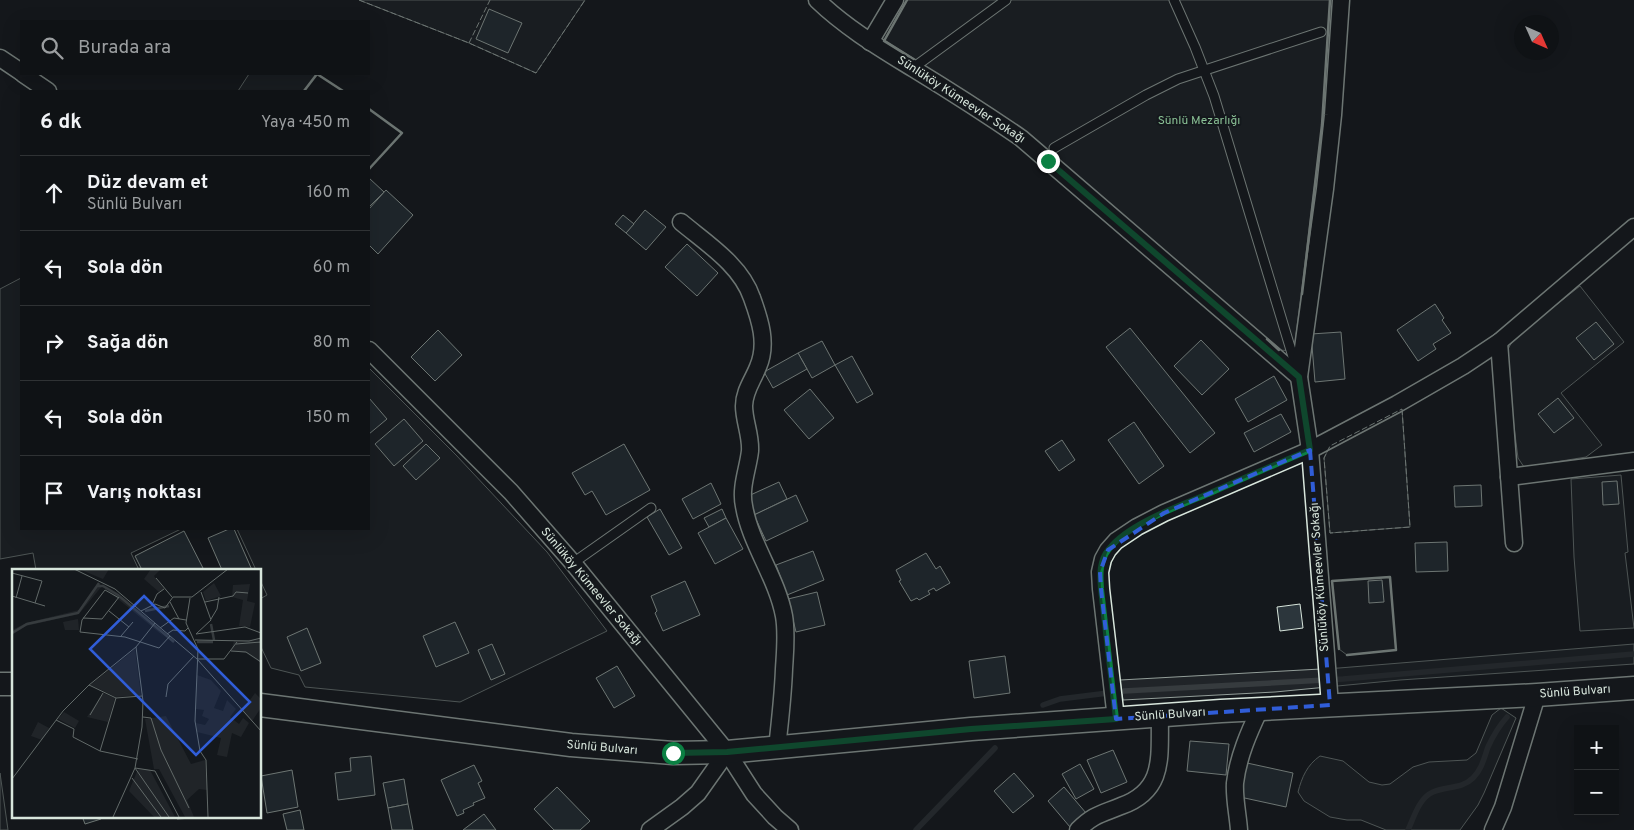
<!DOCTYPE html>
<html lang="tr">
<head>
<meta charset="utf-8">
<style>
  :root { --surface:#0f1215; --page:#1d2022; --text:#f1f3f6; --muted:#9b9ea0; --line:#2f3234 }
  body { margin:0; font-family:Overpass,sans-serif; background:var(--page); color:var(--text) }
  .controls { position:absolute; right:15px; bottom:15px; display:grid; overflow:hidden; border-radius:0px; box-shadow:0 5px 20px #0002 }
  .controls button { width:45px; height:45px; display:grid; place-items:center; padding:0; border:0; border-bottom:1px solid var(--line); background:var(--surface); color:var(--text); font:25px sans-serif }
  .compass { position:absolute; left:1514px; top:15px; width:45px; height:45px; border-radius:50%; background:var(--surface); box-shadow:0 5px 20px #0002; rotate:135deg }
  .stop { position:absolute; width:15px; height:15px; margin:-11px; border:4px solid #0b8043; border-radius:50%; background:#fff }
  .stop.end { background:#0b8043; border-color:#fff; box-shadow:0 1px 5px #0008 }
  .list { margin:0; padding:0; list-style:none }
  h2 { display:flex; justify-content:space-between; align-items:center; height:65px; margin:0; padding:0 20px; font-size:21px }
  h2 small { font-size:16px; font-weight:400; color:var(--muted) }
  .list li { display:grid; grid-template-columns:32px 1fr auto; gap:15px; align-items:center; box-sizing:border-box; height:75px; padding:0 20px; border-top:1px solid var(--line) }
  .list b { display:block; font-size:19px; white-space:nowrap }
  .list p { margin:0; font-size:16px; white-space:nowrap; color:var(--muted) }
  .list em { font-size:16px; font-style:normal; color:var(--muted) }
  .icon { flex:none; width:28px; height:28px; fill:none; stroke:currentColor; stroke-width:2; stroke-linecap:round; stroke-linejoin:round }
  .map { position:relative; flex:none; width:1634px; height:830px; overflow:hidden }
  .search { position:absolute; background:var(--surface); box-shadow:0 5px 20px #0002; left:20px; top:20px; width:350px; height:55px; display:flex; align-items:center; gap:12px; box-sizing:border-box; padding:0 18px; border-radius:0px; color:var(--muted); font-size:19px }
  .panel { position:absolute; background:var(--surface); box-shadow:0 5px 20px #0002; left:20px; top:90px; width:350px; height:440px; border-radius:0px }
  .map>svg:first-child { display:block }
  .green { fill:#202428; stroke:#939e99 }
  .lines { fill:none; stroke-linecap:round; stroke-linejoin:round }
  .stream { stroke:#363b3e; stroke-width:5.5 }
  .building { fill:#2c363c; stroke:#d8e6dc }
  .service-casing { stroke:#d8e6dc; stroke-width:11 }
  .minor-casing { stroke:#d8e6dc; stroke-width:19 }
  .secondary-casing { stroke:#d8e6dc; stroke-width:25 }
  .service { stroke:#14181c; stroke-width:9 }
  .minor { stroke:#14181c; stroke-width:16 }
  .secondary { stroke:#14181c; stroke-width:22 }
  .fence { stroke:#d8e6dc; stroke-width:1; stroke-dasharray:6 2.5; stroke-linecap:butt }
  .wall { stroke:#d8e6dc; stroke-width:2.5 }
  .route { stroke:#0b8043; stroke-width:6 }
  .marked { fill:none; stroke:#305dd8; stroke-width:4; stroke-dasharray:10 6; stroke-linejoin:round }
  .labels { text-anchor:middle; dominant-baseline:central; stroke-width:4; stroke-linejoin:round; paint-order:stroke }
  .street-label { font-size:12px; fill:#d8e6dc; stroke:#14181c }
  .park-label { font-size:12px; fill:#8ac095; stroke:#14181c }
  .inset-river { fill:none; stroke:#363b3e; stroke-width:2.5 }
  .inset-road { fill:none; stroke:#626a69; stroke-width:1 }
  .view { fill:#305dd8; fill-opacity:0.15; stroke:#305dd8; stroke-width:2.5 }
  .inset-edge { fill:none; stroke:#d8e6dc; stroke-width:2.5 }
</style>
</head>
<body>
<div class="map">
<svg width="1634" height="830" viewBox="0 0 1634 830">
  <rect width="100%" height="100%" fill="#14181c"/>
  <g class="green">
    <polygon points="359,0 585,0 536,73 469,43"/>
    <polygon points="907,0 1330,0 1322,125 1294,351 1279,350 1030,136 990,107 884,41"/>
    <polygon points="249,74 317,74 304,91 238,91"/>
    <polygon points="21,278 21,529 181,529 131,553 139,570 36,570 33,553 0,559 0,289"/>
    <polygon points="1580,286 1624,342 1561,393 1602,445 1586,457 1524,467 1518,458 1505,355 1514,338"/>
    <polygon points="369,368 456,455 547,552 607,631 460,702 305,687 299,675 271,668 260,645 260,599 267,595 260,580 260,570 256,570 237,529 369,529"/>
    <polygon points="1402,409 1410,527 1330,533 1324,458 1330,446"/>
    <polygon points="1621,475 1628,552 1625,553 1634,628 1580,631 1574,557 1571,479"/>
    <polygon points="1390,577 1396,650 1347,655 1339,649 1332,581"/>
    <polygon points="1634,644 1634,664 1400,680 1275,692 1123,700 1120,680 1339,668"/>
    <path d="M1501,708L1516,718L1484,793L1478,805L1460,830H1386L1361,820H1347L1330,817L1304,801L1298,792C1302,777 1307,765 1320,756L1343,761L1369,782L1382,785L1390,784L1413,767L1429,762L1467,760L1476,753L1492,715Z"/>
    <polygon points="0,773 8,830 0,830"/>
  </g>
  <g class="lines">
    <g class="stream">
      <polyline points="1043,705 1060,699 1124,691 1343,679 1634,654"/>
      <polyline points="916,830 995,748"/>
      <path d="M1408,830C1414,817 1419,798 1433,792C1447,786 1462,789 1473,778C1482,769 1484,758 1488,747C1493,736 1499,726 1507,717"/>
    </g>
  </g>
  <g class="building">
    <polygon points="489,9 522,23 508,53 476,39"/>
    <polygon points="369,178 384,192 369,207"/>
    <polygon points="386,190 413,215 378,254 369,245 369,209"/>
    <polygon points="645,210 666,227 646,250 626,233"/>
    <polygon points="623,215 634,224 626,233 615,224"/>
    <polygon points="687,244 718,273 697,296 665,267"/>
    <polygon points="1435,304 1444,318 1442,320 1451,333 1433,344 1436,349 1418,361 1397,330"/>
    <polygon points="1596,322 1614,344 1594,360 1576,338"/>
    <polygon points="1130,328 1215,433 1190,453 1106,347"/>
    <polygon points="438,330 462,355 435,381 411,357"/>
    <polygon points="1341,332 1345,379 1315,382 1311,334"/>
    <polygon points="1201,340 1229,369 1202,395 1174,366"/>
    <polygon points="822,341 835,365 812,378 798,353"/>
    <polygon points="798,353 807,369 773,388 764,372"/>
    <polygon points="852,356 873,394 857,403 835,365"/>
    <polygon points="1274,376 1287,400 1248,422 1235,399"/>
    <polygon points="810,389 834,418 809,439 784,410"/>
    <polygon points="369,398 387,419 369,434"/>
    <polygon points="1558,398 1574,418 1554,433 1538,414"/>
    <polygon points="1281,414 1291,432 1254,452 1244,433"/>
    <polygon points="404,419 423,441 394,466 375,444"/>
    <polygon points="1134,422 1164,466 1139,484 1108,440"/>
    <polygon points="1062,440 1075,460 1059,471 1045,451"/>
    <polygon points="426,444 440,458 416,480 403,466"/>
    <polygon points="624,444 650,490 606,515 592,491 585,495 572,473"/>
    <polygon points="1617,481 1619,504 1603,505 1602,482"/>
    <polygon points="779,482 787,499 754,515 746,497"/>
    <polygon points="711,483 721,504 693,519 682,499"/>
    <polygon points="1481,485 1482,506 1455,507 1454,486"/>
    <polygon points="796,495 808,521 766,541 754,515"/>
    <polygon points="660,509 682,548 669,555 647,517"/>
    <polygon points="722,509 726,518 709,527 704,518"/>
    <polygon points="726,518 743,549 715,564 698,533"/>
    <polygon points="229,529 234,529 252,570 222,570 208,538"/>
    <polygon points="184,531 204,570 142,570 135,556"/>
    <polygon points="1447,542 1448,571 1416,572 1415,543"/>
    <polygon points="813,551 824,580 787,595 776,565"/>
    <polygon points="926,553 936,569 940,566 950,583 936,591 934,588 928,591 930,594 919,600 917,598 911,601 899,581 901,580 896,570"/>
    <polygon points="1382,580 1384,602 1369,603 1368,581"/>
    <polygon points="685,581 700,615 663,631 655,613 657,611 651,596"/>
    <polygon points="817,592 825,625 796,632 788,599"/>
    <polygon points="1300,604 1303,628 1280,631 1277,607"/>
    <polygon points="455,622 469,653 436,667 423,636"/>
    <polygon points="307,628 321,663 301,671 287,637"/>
    <polygon points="492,644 505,674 491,680 478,650"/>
    <polygon points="1005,656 1010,693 974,698 969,661"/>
    <polygon points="617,666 635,696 614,708 596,678"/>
    <polygon points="1190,741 1229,744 1226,775 1187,771"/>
    <polygon points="1113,750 1127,782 1101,793 1087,760"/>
    <polygon points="371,756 375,795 338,800 335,773 351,771 350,758"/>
    <polygon points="1247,763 1293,773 1286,807 1240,797"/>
    <polygon points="1080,764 1094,789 1076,799 1062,774"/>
    <polygon points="474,765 482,781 478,783 485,798 473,803 474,805 463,810 464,813 457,816 441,780"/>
    <polygon points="292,770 298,807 267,813 261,776"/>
    <polygon points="1014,773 1034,796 1013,813 994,791"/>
    <polygon points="404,779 408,804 388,808 383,783"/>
    <polygon points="557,787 590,821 580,830 554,830 534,809"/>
    <polygon points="1064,787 1086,813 1070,827 1048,801"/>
    <polygon points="408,804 413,830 392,830 388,808"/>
    <polygon points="300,810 304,830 287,830 283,814"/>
    <polygon points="484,814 496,830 463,830"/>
    <polygon points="82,816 100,816 101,819 85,824"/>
    <polygon points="177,816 223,816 177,819"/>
  </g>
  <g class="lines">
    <g class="service-casing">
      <g id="service">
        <polyline points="1174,0 1195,47 1214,96 1297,370"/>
        <polyline points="913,68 1006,0"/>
        <polyline points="1054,148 1146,95 1178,79 1321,32"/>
        <polyline points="573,563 651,508"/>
      </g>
    </g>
    <g class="minor-casing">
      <g id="minor">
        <path d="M817,0C846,28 880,48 914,69C950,91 986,114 1021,138L1299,377"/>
        <polyline points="870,42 895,0"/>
        <polyline points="0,58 21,72"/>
        <polyline points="23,74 48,91"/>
        <path d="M681,222C706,243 741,265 752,298C760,320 768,344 758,367C753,380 744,391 744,406C744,421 751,435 750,451C748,469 740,487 744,506C750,543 777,578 784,616C787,633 785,652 784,669C783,695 780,722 777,748"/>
        <polyline points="1499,342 1514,543"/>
        <polyline points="369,350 511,492 573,563 727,752 754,794 775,817 790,830"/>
        <polyline points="1509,477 1634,461"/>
        <polyline points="1330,705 1310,450 1299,377 1325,189 1333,115 1341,0"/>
        <polyline points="1116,719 1101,589 1100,572 1103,559 1108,550 1116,541 1137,527 1164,513 1310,450 1397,404 1463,366 1499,342 1634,227"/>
        <polyline points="650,830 682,807 698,793 727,752"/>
        <path d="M1078,830C1094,814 1102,814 1121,806C1166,790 1159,756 1160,716"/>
        <path d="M1239,830C1238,815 1234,798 1235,783C1238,757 1249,732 1260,709"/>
        <polyline points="1493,830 1503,807 1537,695"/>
      </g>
    </g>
    <g class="secondary-casing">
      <g id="secondary">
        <polyline points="0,684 14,684"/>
        <polyline points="260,705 571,745 673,753 727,752 971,729 1221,711 1537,695 1634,688"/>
      </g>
    </g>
    <use href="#service" class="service"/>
    <use href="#minor" class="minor"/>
    <use href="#secondary" class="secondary"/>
    <g class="fence">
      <polyline points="359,0 469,43 536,73 585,0"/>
      <polyline points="469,43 490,0"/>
      <polygon points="1402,409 1410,527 1330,533 1324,458 1330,446"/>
    </g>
    <g class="wall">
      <polyline points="907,0 884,41 913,59"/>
      <polyline points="317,74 343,91"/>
      <polyline points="304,91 317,74"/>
      <polyline points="369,109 402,133 369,169"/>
      <polyline points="1302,294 1322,125 1330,0"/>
      <polyline points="1267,339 1279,350"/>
      <polyline points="1339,649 1332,581 1390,577 1396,650 1347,655"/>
    </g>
  </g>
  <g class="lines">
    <path class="route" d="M673,753L727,752L971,729L1116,719L1101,589C1100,575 1099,561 1109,549C1128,524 1179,506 1208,494C1242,479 1276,464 1310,450L1299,377L1048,161"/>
  </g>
  <path d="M0 0H1634V830H0ZM1310,450L1330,705L1116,719L1101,589L1100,572L1108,550L1164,513Z" fill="#14181c" fill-opacity=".55" fill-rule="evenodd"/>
  <path class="marked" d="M1310,450L1330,705L1116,719L1101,589L1100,572L1108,550L1164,513Z"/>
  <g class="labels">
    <g class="street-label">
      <text transform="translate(961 100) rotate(33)">Sünlüköy Kümeevler Sokağı</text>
      <text transform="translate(1320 577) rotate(-94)">Sünlüköy Kümeevler Sokağı</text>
      <text transform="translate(591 587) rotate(50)">Sünlüköy Kümeevler Sokağı</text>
      <text transform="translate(1575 692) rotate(-4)">Sünlü Bulvarı</text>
      <text transform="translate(1170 715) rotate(-4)">Sünlü Bulvarı</text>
      <text transform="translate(602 748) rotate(5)">Sünlü Bulvarı</text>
    </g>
    <g class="park-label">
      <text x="1199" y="121">Sünlü Mezarlığı</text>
    </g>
  </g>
  <g transform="translate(12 569)">
    <rect width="249" height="249" fill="#14181c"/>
    <path d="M67,0H97L91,10ZM139,0H149L142,7L152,20L147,23L132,10ZM86,14L116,33L155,70L90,17L67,45L14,57L0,66V61L14,54L67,41ZM202,14L209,27L194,32L191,23ZM238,15L235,32L243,34L238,58L227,57L231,31L220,28L221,16ZM66,50L67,61H53L51,53ZM249,70V94L234,84L219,82L222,72ZM123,80L129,126L104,128L78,116ZM185,106L199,111L209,122L202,139L211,142L215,131L224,140L218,148L227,155L231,149L237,154L229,168L220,164L215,188L205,186L209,169L185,163L184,154L193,156L197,150L190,147L192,141L184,140ZM91,124L103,129L96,153L75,148ZM243,124L249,130V139L240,152L230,142ZM52,143L67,152L63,159L46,150ZM154,147L179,195L193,191L195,221L187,220L175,231L182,248H173L147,200H142L133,150ZM26,153L37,159L30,171L19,167ZM126,200L138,201L163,248H142L117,222Z" fill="#202428"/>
    <path class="inset-river" d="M85,17H91L106,26L162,73M133,42L157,37M199,55L202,71M0,64L15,55L66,44L87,14M185,73H201"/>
    <path class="inset-road" d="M62,0L103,20L185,90L249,162M0,4L30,12L23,34M144,9L160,28M0,27L33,37M4,29L10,7M107,29L93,21L70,51L68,63L113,68L147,79L158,67M178,29L174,54L186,80L183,152L188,182L194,191L196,248M158,33L167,50M193,33L221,27L224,23L236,24M140,36L145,25L152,20M97,42L117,58M129,42L143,35L153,39L161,28H180L216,0M71,49L90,50L107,28M199,50L205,40L207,28M148,59L162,49L174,51M155,65L161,61L173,62L176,59M184,65L233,58L249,64M184,65L199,51L189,23M109,67L121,53M183,71L237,72L249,69M224,75L249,73M219,82L234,83L249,93M185,90H212L225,73M77,116L104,129L130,127M154,128L156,115L182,87M78,146L91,124M131,148L139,149L149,181L177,239M44,151L62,160L61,168L88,182L126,190M88,182L104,129M123,199L143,202L167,248M123,199L157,248M120,209L149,248M0,210L51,142L77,116L124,78L143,54M101,248L123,199L130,158L131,132L124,78"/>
    <path class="view" d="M132,27L238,133L184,186L78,80Z"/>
    <rect width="249" height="249" class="inset-edge"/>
  </g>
</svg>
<div class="controls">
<button>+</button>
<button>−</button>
</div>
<svg class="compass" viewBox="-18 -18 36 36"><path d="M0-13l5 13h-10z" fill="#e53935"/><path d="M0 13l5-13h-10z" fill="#9b9ea0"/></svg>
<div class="stop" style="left:673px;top:753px"></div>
<div class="stop end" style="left:1048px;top:161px"></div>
<div class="search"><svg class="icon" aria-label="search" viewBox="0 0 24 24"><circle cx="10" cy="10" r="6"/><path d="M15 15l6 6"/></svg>Burada ara</div>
<section class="panel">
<h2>6 dk<small>Yaya · 450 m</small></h2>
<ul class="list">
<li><svg class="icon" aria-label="ahead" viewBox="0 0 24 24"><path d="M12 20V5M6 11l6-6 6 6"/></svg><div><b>Düz devam et</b><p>Sünlü Bulvarı</p></div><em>160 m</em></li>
<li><svg class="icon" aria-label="left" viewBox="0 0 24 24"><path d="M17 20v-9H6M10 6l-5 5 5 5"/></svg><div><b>Sola dön</b></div><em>60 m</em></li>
<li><svg class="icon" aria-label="right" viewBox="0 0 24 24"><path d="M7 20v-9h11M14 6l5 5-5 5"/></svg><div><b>Sağa dön</b></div><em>80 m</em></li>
<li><svg class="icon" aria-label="left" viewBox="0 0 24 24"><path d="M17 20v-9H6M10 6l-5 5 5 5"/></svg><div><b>Sola dön</b></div><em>150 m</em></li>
<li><svg class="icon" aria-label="arrive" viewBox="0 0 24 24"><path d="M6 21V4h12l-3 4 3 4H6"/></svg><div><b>Varış noktası</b></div></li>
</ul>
</section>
</div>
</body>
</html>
